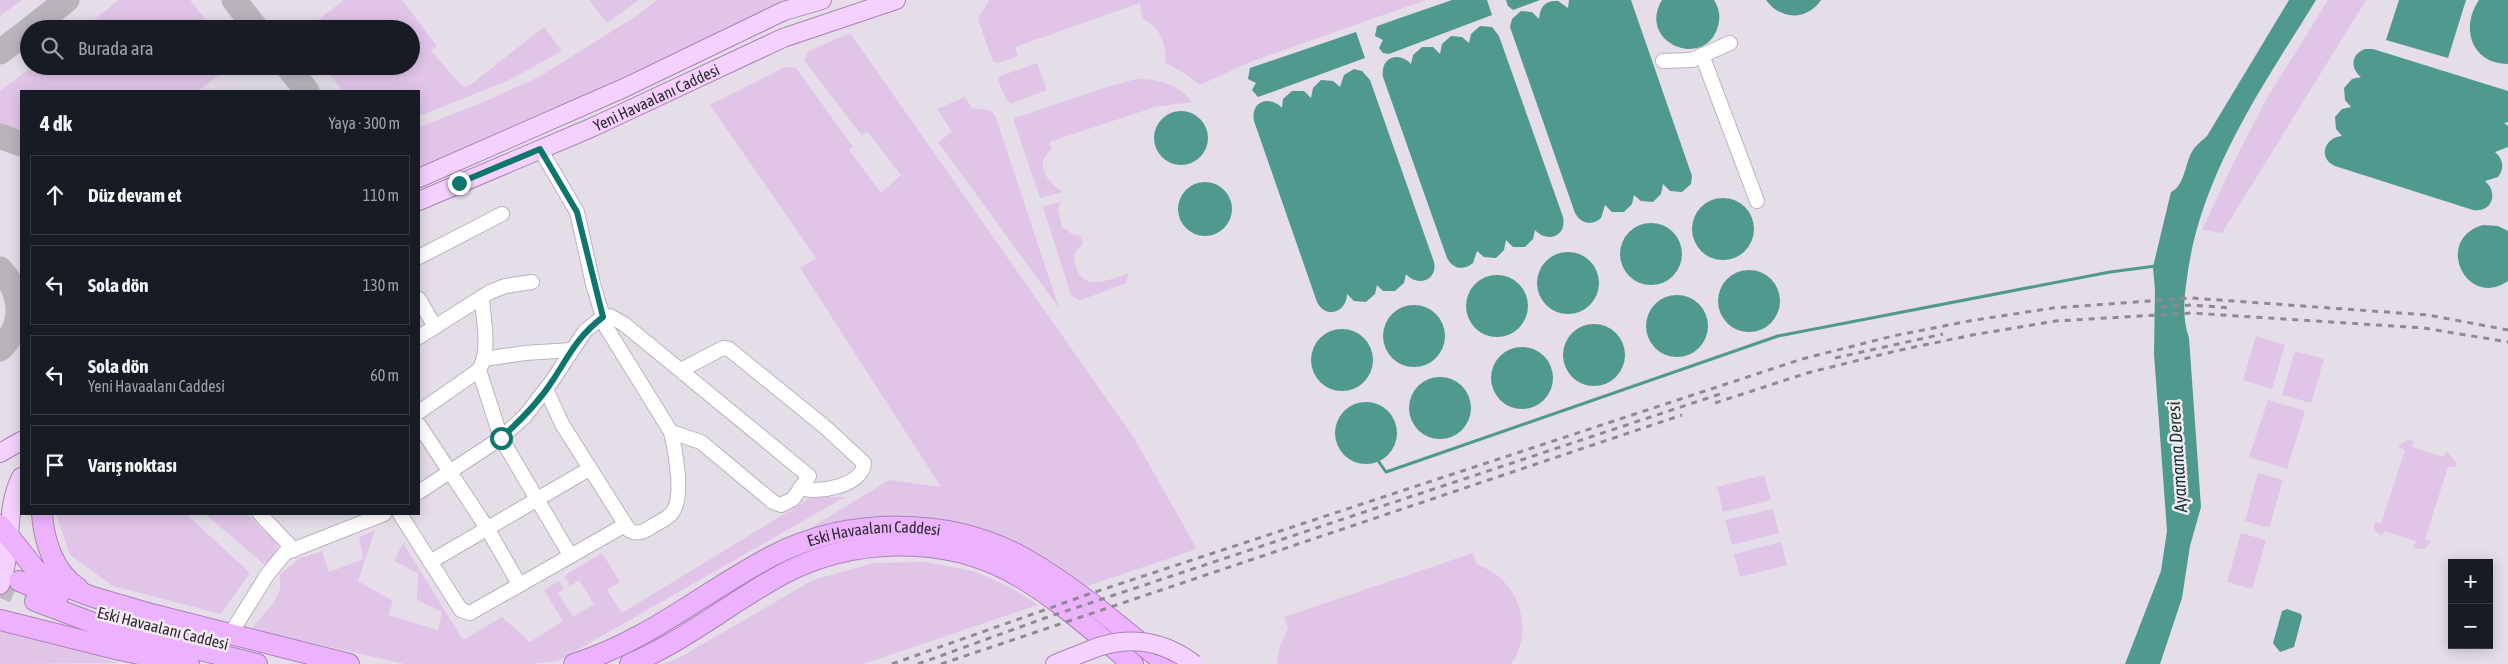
<!DOCTYPE html>
<html lang="tr">
<head>
<meta charset="utf-8">
<style>
  :root { --surface:#171b24; --page:#20242c; --text:#f1f3f6; --muted:#9ea1a6; --line:#363941 }
  body { margin:0; font-family:"Asap Condensed",sans-serif; background:var(--page); color:var(--text) }
  .controls { position:absolute; right:15px; bottom:15px; display:grid; overflow:hidden; border-radius:0px; box-shadow:0 2px 12px #0003 }
  .controls button { width:45px; height:45px; display:grid; place-items:center; padding:0; border:0; border-bottom:1px solid var(--line); background:var(--surface); color:var(--text); font:25px sans-serif }
  .stop { position:absolute; width:15px; height:15px; margin:-11px; border:4px solid #0f766e; border-radius:50%; background:#fff }
  .stop.end { background:#0f766e; border-color:#fff; box-shadow:0 1px 5px #0008 }
  .list { margin:0; padding:0; list-style:none }
  h2 { display:flex; justify-content:space-between; align-items:center; height:65px; margin:0; padding:0 20px; font-size:21px }
  h2 small { font-size:16px; font-weight:400; color:var(--muted) }
  .list li { display:grid; grid-template-columns:32px 1fr auto; gap:15px; align-items:center; box-sizing:border-box; height:80px; margin:0 10px 10px; padding:0 10px; border:1px solid var(--line); border-radius:0px }
  .list b { display:block; font-size:19px; white-space:nowrap }
  .list p { margin:0; font-size:16px; white-space:nowrap; color:var(--muted) }
  .list em { font-size:16px; font-style:normal; color:var(--muted) }
  .icon { flex:none; width:28px; height:28px; fill:none; stroke:currentColor; stroke-width:2; stroke-linecap:round; stroke-linejoin:round }
  .map { position:relative; flex:none; width:2508px; height:664px; overflow:hidden }
  .search { position:absolute; background:var(--surface); box-shadow:0 2px 12px #0003; left:20px; top:20px; width:400px; height:55px; display:flex; align-items:center; gap:12px; box-sizing:border-box; padding:0 18px; border-radius:28px; color:var(--muted); font-size:19px }
  .panel { position:absolute; background:var(--surface); box-shadow:0 2px 12px #0003; left:20px; top:90px; width:400px; height:425px; border-radius:0px }
  .map>svg:first-child { display:block }
  .green { fill:#e1c5e9 }
  .water { fill:#50998e }
  .lines { fill:none; stroke-linecap:round; stroke-linejoin:round }
  .stream { stroke:#50998e; stroke-width:3 }
  .taxiway { stroke:#bab3bc; stroke-width:25 }
  .highway-tunnel { stroke:#c1b9c3; stroke-width:20; stroke-dasharray:20 10; stroke-linecap:butt }
  .minor-casing { stroke:#bab2bd; stroke-width:16 }
  .major-casing { stroke:#aa83b6; stroke-width:20 }
  .highway-casing { stroke:#aa83b6; stroke-width:22 }
  .minor { stroke:#fff; stroke-width:14 }
  .major { stroke:#f4d1fe; stroke-width:18 }
  .highway { stroke:#ecb2fe; stroke-width:20 }
  .rail { stroke:#8f8991; stroke-width:3; stroke-dasharray:6 6; stroke-linecap:butt }
  .major-bridge-casing { stroke:#aa83b6; stroke-width:20; stroke-linecap:butt }
  .major-bridge { stroke:#f4d1fe; stroke-width:18 }
  .route { stroke:#0f766e; stroke-width:6 }
  .labels { text-anchor:middle; dominant-baseline:central; stroke-width:5; stroke-linejoin:round; paint-order:stroke }
  .street-label { font-size:16px; fill:#2f2b30; stroke:#f3eaf5 }
  .water-label { font-size:18px; font-style:italic; fill:#10342f; stroke:#f3eaf5 }
</style>
</head>
<body>
<div class="map">
<svg width="2508" height="664" viewBox="0 0 2508 664">
  <rect width="100%" height="100%" fill="#e5dde8"/>
  <g class="green">
    <polygon points="0,0 22,0 0,16"/>
    <polygon points="119,0 190,0 213,29 82,29"/>
    <polygon points="344,0 402,0 437,46 431,51 463,87 469,86 544,27 562,51 509,80 419,116 419,91 343,91 323,66 411,66 411,29 312,29 310,26"/>
    <polygon points="589,0 639,0 607,23"/>
    <polygon points="657,0 786,0 527,122 419,167 419,127 474,106 539,77 636,16"/>
    <path d="M989,0H1426L1250,62L1200,85L1184,73L1166,63C1165,43 1162,29 1143,19L1140,3L1015,47L1018,56L998,63L993,62L978,19Z"/>
    <polygon points="2328,0 2366,0 2222,233 2202,230 2233,164 2267,98"/>
    <polygon points="850,33 1134,438 1197,549 1084,587 1058,566 1024,546 1000,535 921,517 862,520 789,541 889,480 941,487 800,268 816,258 710,105 785,67 796,68 853,147 849,150 881,193 901,175 867,131 862,136 804,60 809,51"/>
    <polygon points="1037,63 1047,90 1011,104 1008,102 998,81 1000,76"/>
    <polygon points="33,66 231,66 198,91 21,91 21,135 0,131 0,91"/>
    <path d="M1136,79C1158,79 1179,84 1192,102L1155,107L1049,142L1052,149C1033,163 1047,183 1063,192L1040,198L1014,121L1015,118L1104,88Z"/>
    <polygon points="965,97 972,108 989,110 995,115 1059,308 938,142 952,132 937,109"/>
    <path d="M1062,201L1058,208L1062,227L1072,234L1081,236L1083,243L1074,254C1076,294 1104,282 1129,273L1126,283L1084,299L1079,300L1071,295L1043,207Z"/>
    <polygon points="2256,336 2285,345 2272,389 2243,380"/>
    <polygon points="2295,351 2324,359 2311,403 2282,395"/>
    <polygon points="2268,400 2305,411 2287,469 2249,457"/>
    <path d="M2407,440L2414,441L2412,447L2444,457L2446,451L2456,462L2455,467H2448L2425,539L2431,542L2424,549L2413,548L2416,541L2384,531L2382,536C2376,532 2373,530 2375,522L2381,524L2405,450L2398,447Z"/>
    <polygon points="2258,473 2283,480 2269,528 2245,521"/>
    <polygon points="1764,475 1771,500 1723,512 1717,487"/>
    <polygon points="812,497 845,497 558,661 531,664 405,664 254,630 253,627 274,602 280,589 280,574 300,558 322,551 329,572 363,559 359,537 375,530 358,581 393,601 388,615 438,630 442,612 417,600 418,573 394,561 403,543 463,640 502,617 530,642 563,621 544,590 559,581 564,589 558,593 573,617 594,604 579,580 570,586 564,576 602,553 620,582 607,590 622,613"/>
    <polygon points="1773,509 1779,533 1732,545 1725,520"/>
    <polygon points="56,514 186,514 250,573 221,614 113,586 70,555"/>
    <polygon points="205,514 246,514 275,541 280,553 275,561 265,565"/>
    <polygon points="2241,533 2266,540 2252,589 2227,582"/>
    <polygon points="1781,542 1787,565 1740,577 1734,554"/>
    <path d="M1473,553L1477,565C1518,577 1536,630 1511,664H1277L1280,646L1288,629L1284,617Z"/>
    <polygon points="926,562 973,571 1010,587 1038,605 863,664 662,664 677,659 813,580 874,563"/>
    <polygon points="0,629 76,648 117,663 0,664"/>
  </g>
  <g class="water">
    <polygon points="1452,0 1487,0 1492,15 1389,54 1383,53 1379,48 1383,40 1375,36 1377,26"/>
    <polygon points="1506,0 1540,0 1513,10 1508,6"/>
    <path d="M1569,0H1631L1692,176L1691,184L1682,192L1670,191L1663,184L1661,194L1653,202L1641,201L1634,195L1632,204L1624,212H1612L1605,205L1601,218C1592,226 1581,224 1575,213L1510,27L1512,19L1521,11L1532,12L1539,19C1540,7 1545,0 1558,1L1568,8Z"/>
    <path d="M1662,0H1714C1719,8 1721,17 1718,26C1706,71 1636,43 1662,0Z"/>
    <path d="M1766,0H1821C1807,21 1780,20 1766,0Z"/>
    <path d="M2289,0H2316C2263,86 2200,175 2187,278C2184,298 2182,318 2189,338L2201,507L2190,546L2182,598L2160,664H2125L2161,571L2167,531L2154,354L2155,290L2153,267L2171,192C2185,186 2185,162 2193,150C2196,145 2203,140 2207,136Z"/>
    <polygon points="2399,0 2466,0 2448,58 2386,40"/>
    <path d="M2479,0H2508V64C2471,64 2460,27 2479,0Z"/>
    <path d="M1480,26L1492,27L1499,36L1563,217C1567,237 1547,243 1535,230L1533,239L1525,247H1513L1506,240L1504,250L1496,258L1484,257L1477,251L1473,263C1463,271 1453,269 1447,258L1383,77C1380,57 1399,51 1411,64L1413,55L1422,47H1433L1440,54L1442,44L1451,36L1462,37L1469,43L1471,34Z"/>
    <polygon points="1356,32 1365,58 1258,97 1252,90 1256,83 1248,79 1250,68"/>
    <path d="M2365,49H2373L2508,91V122L2504,123L2508,126V147L2495,152C2503,159 2505,168 2498,177L2485,181C2499,193 2492,213 2473,210L2335,166C2317,158 2325,137 2342,136L2336,129L2335,117L2342,109L2351,107L2345,100L2344,88L2352,79L2361,77C2350,68 2351,54 2365,49Z"/>
    <path d="M1354,69L1362,71L1370,80L1434,262C1438,281 1417,287 1406,274L1404,283L1395,291H1383L1377,285L1375,294L1366,302L1354,301L1347,294C1347,312 1326,320 1317,302L1254,121C1250,101 1270,95 1282,108L1283,99L1292,91H1304L1311,98L1313,88L1321,80L1333,81L1340,87L1344,75Z"/>
    <circle cx="1181" cy="138" r="27"/>
    <circle cx="1205" cy="209" r="27"/>
    <circle cx="1723" cy="229" r="31"/>
    <circle cx="1651" cy="254" r="31"/>
    <path d="M2483,225L2498,226L2508,231V281C2466,310 2433,239 2483,225Z"/>
    <circle cx="1568" cy="283" r="31"/>
    <circle cx="1749" cy="301" r="31"/>
    <circle cx="1497" cy="306" r="31"/>
    <circle cx="1677" cy="326" r="31"/>
    <circle cx="1414" cy="336" r="31"/>
    <circle cx="1594" cy="355" r="31"/>
    <circle cx="1342" cy="360" r="31"/>
    <circle cx="1522" cy="378" r="31"/>
    <circle cx="1440" cy="408" r="31"/>
    <circle cx="1366" cy="433" r="31"/>
    <polygon points="2287,609 2301,614 2302,617 2294,647 2280,652 2273,643 2282,611"/>
  </g>
  <g class="lines">
    <polyline class="stream" points="1379,462 1386,472 1778,336 2110,272 2156,266"/>
    <g class="taxiway">
      <polyline points="234,0 257,29"/>
      <polyline points="30,29 67,0"/>
      <polyline points="0,52 29,30"/>
      <polyline points="287,66 307,91"/>
      <polyline points="0,136 21,144"/>
      <path d="M0,269C22,293 26,324 0,349"/>
    </g>
    <polyline class="highway-tunnel" points="0,587 14,593"/>
    <g class="minor-casing">
      <g id="minor">
        <polyline points="1702,55 1757,201"/>
        <polyline points="1663,61 1692,60 1730,43"/>
        <path d="M540,149L577,212L593,284L606,327L671,432C675,450 686,502 670,515C665,520 657,523 651,527C643,532 637,535 629,530L562,424L546,389"/>
        <polyline points="419,257 502,214"/>
        <polyline points="419,299 435,327"/>
        <polyline points="419,337 490,292 505,286 532,282"/>
        <polyline points="484,359 525,353 571,350"/>
        <polyline points="479,370 501,438 570,555"/>
        <path d="M681,370L723,348L729,349L825,427L864,463C863,486 817,494 800,488"/>
        <path d="M419,412L479,370C491,350 483,320 482,297"/>
        <polyline points="419,425 487,528 519,584"/>
        <polyline points="419,492 501,438 525,416 552,381 585,331 603,317 610,316 624,324 809,476 793,499 781,505 773,502 701,442 671,432"/>
        <polyline points="260,514 294,550"/>
        <polyline points="400,514 461,610 470,613 625,525"/>
        <polyline points="430,562 589,469"/>
        <polyline points="231,633 267,575 285,553 384,514"/>
      </g>
    </g>
    <g class="major-casing">
      <g id="major">
        <polyline points="419,178 624,88 784,11 822,0"/>
        <path id="s1" d="M419,201L593,127L783,38L896,0"/>
        <polyline points="0,453 21,441"/>
        <path d="M0,585C14,550 4,510 21,477"/>
        <polyline points="1055,664 1090,650"/>
      </g>
    </g>
    <g class="highway-casing">
      <g id="highway">
        <path d="M42,514C44,541 54,573 78,588"/>
        <polyline points="0,525 35,569 53,582 93,597 151,614 349,664"/>
        <polyline points="19,581 58,597"/>
        <polyline points="35,601 99,625 257,664"/>
        <polyline points="0,620 120,650 189,664"/>
        <path id="s2" d="M574,664C650,640 703,592 772,556C848,517 949,516 1024,558C1075,587 1121,627 1166,664"/>
        <path d="M630,664C685,641 731,602 783,574C851,538 941,535 1009,571C1054,595 1094,632 1133,664"/>
      </g>
    </g>
    <use href="#minor" class="minor"/>
    <use href="#major" class="major"/>
    <use href="#highway" class="highway"/>
    <g class="rail">
      <polyline points="2161,307 2191,305 2231,308"/>
      <polyline points="1835,358 1943,334"/>
      <polyline points="1715,403 1807,373 1896,351 1972,335 2056,321 2191,313 2424,328 2508,342"/>
      <polyline points="892,664 1092,593 1802,359 1893,336 1969,321 2053,308 2191,298 2428,315 2508,330"/>
      <polyline points="918,664 1045,618 1723,393"/>
      <polyline points="941,664 1682,415"/>
    </g>
    <g class="major-bridge-casing">
      <path id="major-bridge" d="M1090,650C1127,635 1163,640 1194,664"/>
    </g>
    <use href="#major-bridge" class="major-bridge"/>
  </g>
  <g class="lines">
    <path class="route" d="M459,183L540,149L577,212L603,317C577,337 570,354 553,380C539,402 520,421 501,438"/>
  </g>
  <g class="labels">
    <g class="street-label">
      <text stroke="none"><textPath href="#s1" startOffset="259">Yeni Havaalanı Caddesi</textPath></text>
      <text stroke="none"><textPath href="#s2" startOffset="332">Eski Havaalanı Caddesi</textPath></text>
      <text transform="translate(163 628) rotate(14)">Eski Havaalanı Caddesi</text>
    </g>
    <g class="water-label">
      <text transform="translate(2177 457) rotate(-94)">Ayamama Deresi</text>
    </g>
  </g>
</svg>
<div class="controls">
<button>+</button>
<button>−</button>
</div>
<div class="stop" style="left:501px;top:438px"></div>
<div class="stop end" style="left:459px;top:183px"></div>
<div class="search"><svg class="icon" aria-label="search" viewBox="0 0 24 24"><circle cx="10" cy="10" r="6"/><path d="M15 15l6 6"/></svg>Burada ara</div>
<section class="panel">
<h2>4 dk<small>Yaya · 300 m</small></h2>
<ul class="list">
<li><svg class="icon" aria-label="ahead" viewBox="0 0 24 24"><path d="M12 20V5M6 11l6-6 6 6"/></svg><div><b>Düz devam et</b></div><em>110 m</em></li>
<li><svg class="icon" aria-label="left" viewBox="0 0 24 24"><path d="M17 20v-9H6M10 6l-5 5 5 5"/></svg><div><b>Sola dön</b></div><em>130 m</em></li>
<li><svg class="icon" aria-label="left" viewBox="0 0 24 24"><path d="M17 20v-9H6M10 6l-5 5 5 5"/></svg><div><b>Sola dön</b><p>Yeni Havaalanı Caddesi</p></div><em>60 m</em></li>
<li><svg class="icon" aria-label="arrive" viewBox="0 0 24 24"><path d="M6 21V4h12l-3 4 3 4H6"/></svg><div><b>Varış noktası</b></div></li>
</ul>
</section>
</div>
</body>
</html>
